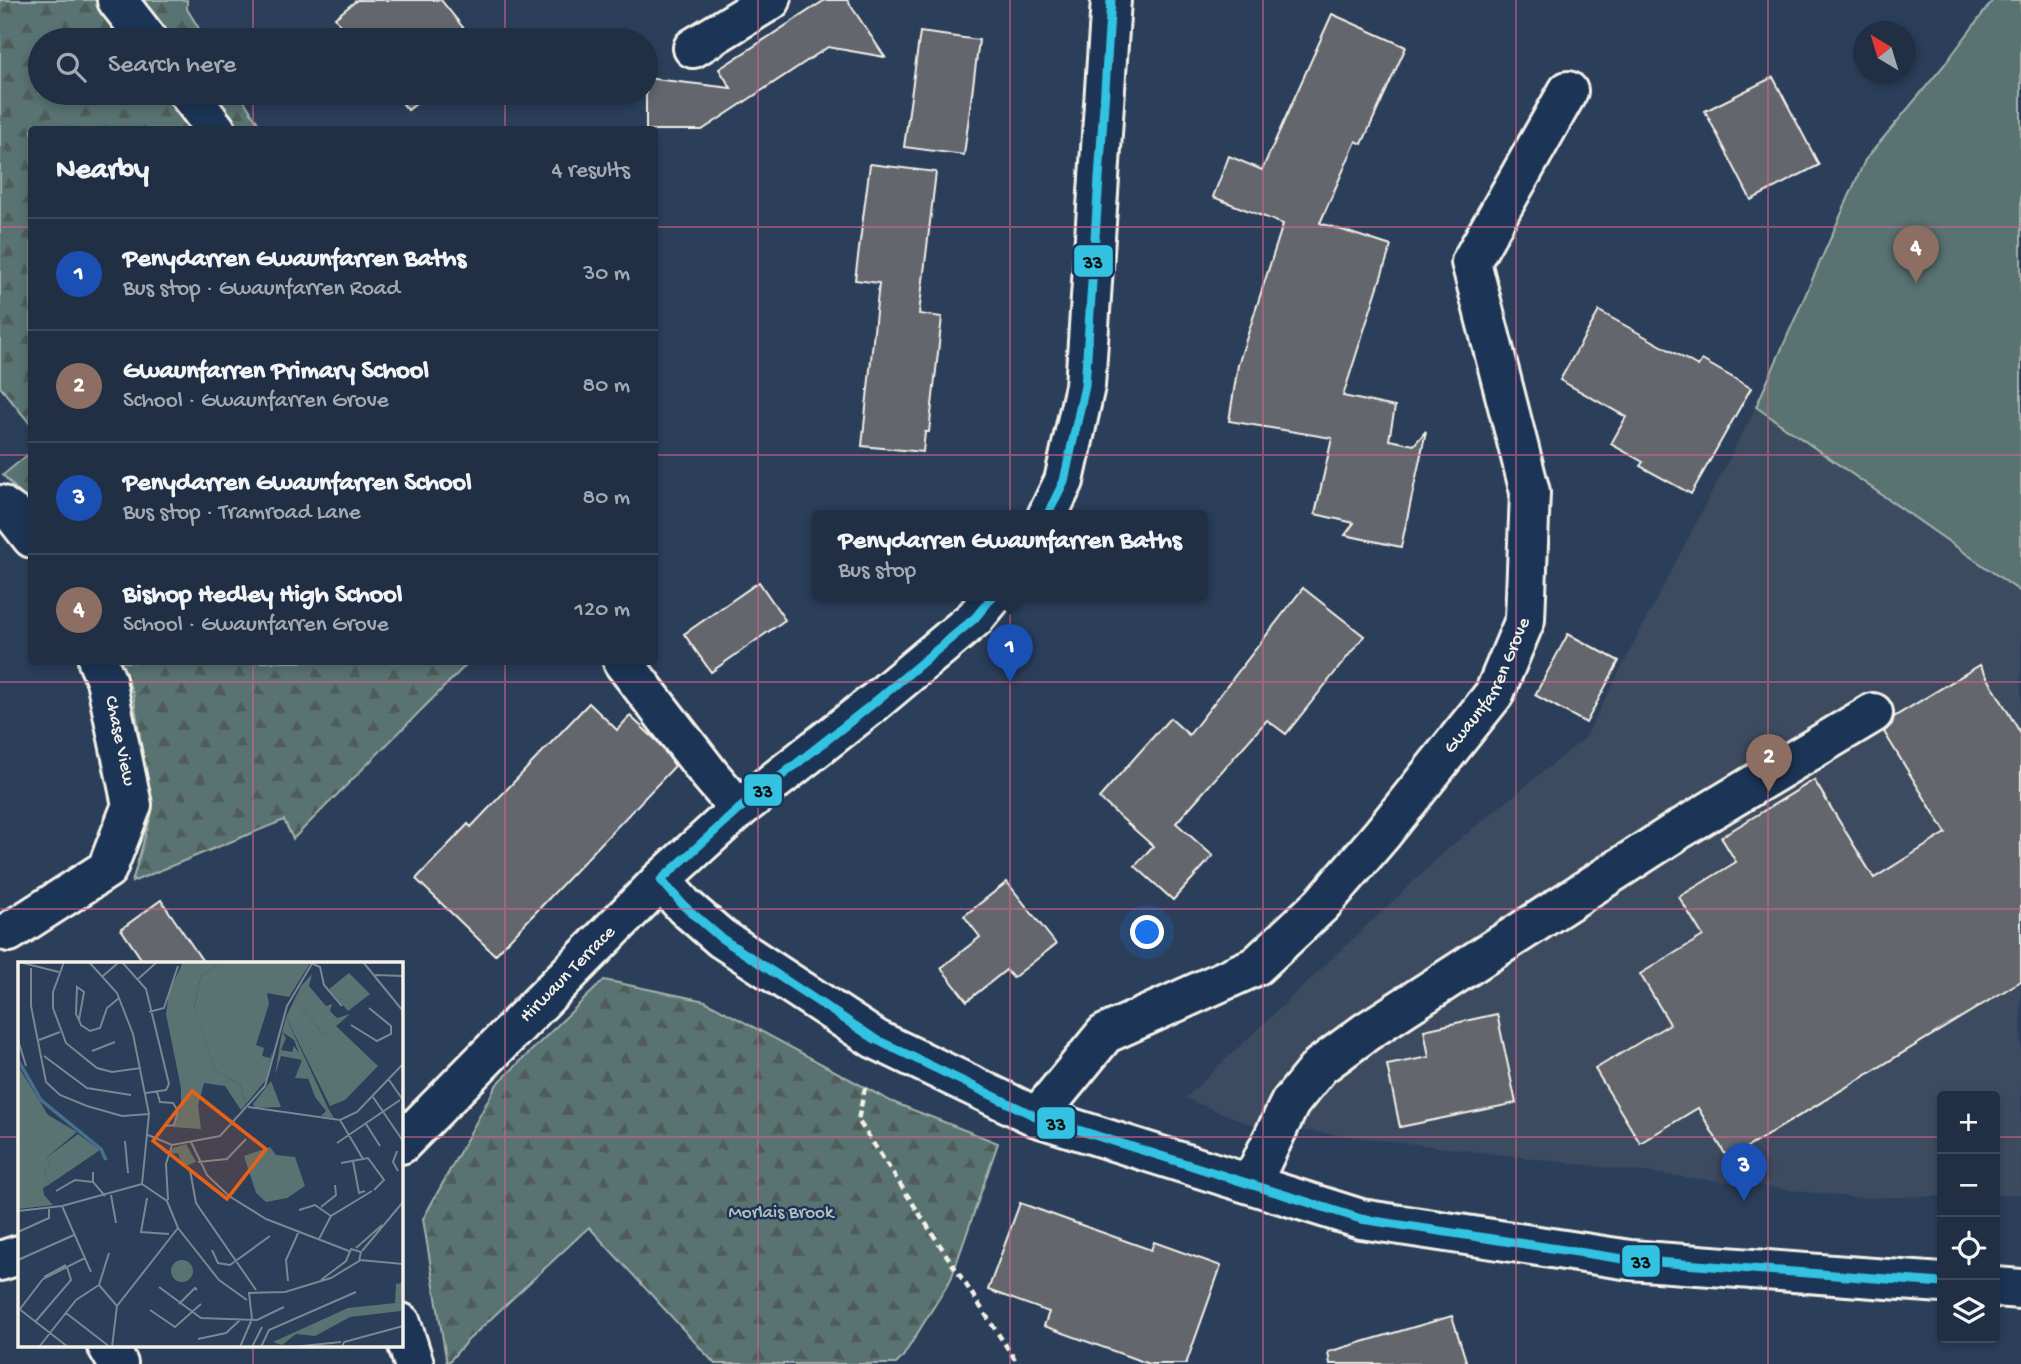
<!DOCTYPE html>
<html lang="en">
<head>
<meta charset="utf-8">
<style>
  :root { --surface:#202f44; --page:#28374b; --text:#f1f3f6; --muted:#a2a9b2; --line:#3d4a5d; --accent:#8c9099 }
  body { margin:0; font-family:"Gochi Hand",sans-serif; background:var(--page); color:var(--text) }
  .controls { position:absolute; right:21px; bottom:21px; display:grid; overflow:hidden; border-radius:7px; box-shadow:0 4px 10px #0003 }
  .controls button { width:63px; height:63px; display:grid; place-items:center; padding:0; border:0; border-bottom:2px solid var(--line); background:var(--surface); color:var(--text); font:35px sans-serif }
  .compass { position:absolute; left:1853px; top:21px; width:63px; height:63px; border-radius:50%; background:var(--surface); box-shadow:0 4px 10px #0003; rotate:322deg }
  .you { position:absolute; left:1148px; top:933px; width:24px; height:24px; margin:-18px; border:5px solid #fff; border-radius:50%; background:#1a73e8; box-shadow:0 0 0 10px #1a73e833 }
  .badge { display:grid; place-items:center; width:46px; height:46px; border-radius:50%; background:var(--accent); color:#fff; font-size:23px; font-weight:700 }
  .pin { position:absolute; translate:-50% -58px; filter:drop-shadow(0 2px 4px #0008) }
  .pin::after { content:''; position:absolute; top:37px; width:24px; height:21px; background:inherit; clip-path:polygon(0 0,100% 0,50% 100%) }
  .popup { position:absolute; left:812px; top:510px; width:396px; height:91px; box-sizing:border-box; display:grid; place-content:center; border-radius:7px; background:var(--surface); filter:drop-shadow(0 2px 5px #0005); font-size:23px; white-space:nowrap; color:var(--muted) }
  .popup b { font-size:26px; color:var(--text) }
  .popup::after { content:''; position:absolute; left:50%; top:100%; margin-left:-14px; border:14px solid transparent; border-top-color:var(--surface) }
  .list { margin:0; padding:0; list-style:none }
  h2 { display:flex; justify-content:space-between; align-items:center; height:91px; margin:0; padding:0 28px; font-size:30px }
  h2 small { font-size:23px; font-weight:400; color:var(--muted) }
  .list li { display:grid; grid-template-columns:46px 1fr auto; gap:21px; align-items:center; box-sizing:border-box; height:112px; padding:0 28px; border-top:2px solid var(--line) }
  .list b { display:block; font-size:26px; white-space:nowrap }
  .list p { margin:0; font-size:23px; white-space:nowrap; color:var(--muted) }
  .list em { font-size:23px; font-style:normal; color:var(--muted) }
  .icon { flex:none; width:38px; height:38px; fill:none; stroke:currentColor; stroke-width:2; stroke-linecap:round; stroke-linejoin:round }
  .map { position:relative; flex:none; width:2021px; height:1364px; overflow:hidden }
  .search { position:absolute; background:var(--surface); box-shadow:0 4px 10px #0003; left:28px; top:28px; width:630px; height:77px; display:flex; align-items:center; gap:18px; box-sizing:border-box; padding:0 24px; border-radius:38px; color:var(--muted); font-size:26px }
  .panel { position:absolute; background:var(--surface); box-shadow:0 4px 10px #0003; left:28px; top:126px; width:630px; height:539px; border-radius:7px }
  .map>svg:first-child { display:block }
  .built { fill:#3c4b60 }
  .grass { fill:#587371; stroke:#a6b2ac; stroke-width:2 }
  .forest { fill:url(#forest-firs); stroke:#a6b2ac; stroke-width:2 }
  .building { fill:#63666d; stroke:#f4f1e8; stroke-width:2 }
  .lines { fill:none; stroke-linecap:round; stroke-linejoin:round }
  .minor-casing { stroke:#f4f1e8; stroke-width:44 }
  .path { stroke:#f4f1e8; stroke-width:4.5; stroke-dasharray:7 5; stroke-linecap:butt }
  .minor { stroke:#1d3557; stroke-width:38 }
  .bus-1-casing { stroke:#1d3557; stroke-width:14 }
  .bus-1 { stroke:#33c2e2; stroke-width:9 }
  .grid { fill:none; stroke:#d4648c; stroke-width:2; stroke-opacity:0.55 }
  .labels { text-anchor:middle; dominant-baseline:central; stroke-width:5; stroke-linejoin:round; paint-order:stroke }
  .street-label { font-size:19px; fill:#f4f1e8; stroke:#1d3557 }
  .park-label { font-size:19px; fill:#b6bfb8; stroke:#1d3557 }
  .inset-river { fill:none; stroke:#476f8f; stroke-width:3.5 }
  .inset-road { fill:none; stroke:#7b8693; stroke-width:2 }
  .view { fill:#e96117; fill-opacity:0.15; stroke:#e96117; stroke-width:3.5 }
  .inset-edge { fill:none; stroke:#f4f1e8; stroke-width:3.5 }
  .line-badge { stroke:#1d3557; stroke-width:2.5 }
  .pale-badge-label { font-size:19px; text-anchor:middle; font-weight:bold; fill:#111 }
</style>
</head>
<body>
<div class="map">
<svg width="2021" height="1364" viewBox="0 0 2021 1364">
  <defs>
    <pattern id="forest-firs" width="22" height="20" patternUnits="userSpaceOnUse" patternTransform="scale(1.75)"><rect width="22" height="20" fill="#587371"/><path d="M5 1l3.5 6h-7zM16 11l3.5 6h-7z" fill="#505b59"/></pattern>
  </defs>
  <rect width="100%" height="100%" fill="#2b3f5b"/>
  <filter id="ink" filterUnits="userSpaceOnUse"><feTurbulence type="fractalNoise" baseFrequency=".0143" numOctaves="2"/><feDisplacementMap in="SourceGraphic" scale="14" xChannelSelector="R" yChannelSelector="G"/><feConvolveMatrix kernelMatrix="1 2 1 2 8 2 1 2 1" color-interpolation-filters="sRGB"/></filter>
  <g filter="url(#ink)">
    <polygon class="built" points="1993,0 2021,0 2021,1194 1995,1195 1995,1096 1942,1096 1942,1196 1857,1198 1250,1124 1185,1098 1450,847 1585,738 1756,407 1865,160 1945,64"/>
    <polygon class="grass" points="1993,0 2021,0 2021,592 1756,407 1865,160 1945,64"/>
    <g class="forest">
      <polygon points="0,0 187,0 187,9 206,40 40,40 40,93 239,93 262,129 32,130 31,425 0,387"/>
      <polygon points="31,452 31,505 3,475"/>
      <polygon points="120,662 469,662 293,839 284,820 132,882 152,812 133,693"/>
      <polygon points="604,980 705,1001 890,1101 998,1143 951,1279 902,1358 896,1364 715,1364 589,1227 466,1342 447,1364 423,1219 497,1084"/>
    </g>
    <g class="building">
      <polygon points="357,0 441,0 473,40 352,40 335,18"/>
      <polygon points="825,0 847,0 885,57 828,47 702,130 646,130 646,78 731,88 719,69"/>
      <polygon points="1332,14 1406,47 1362,144 1356,141 1320,223 1391,246 1343,396 1395,407 1389,440 1414,445 1426,431 1401,547 1345,535 1354,523 1315,514 1332,438 1229,421 1238,365 1283,224 1213,197 1229,156 1262,170"/>
      <polygon points="920,32 979,40 964,155 904,147"/>
      <polygon points="1773,77 1819,165 1751,200 1705,111"/>
      <polygon points="394,93 430,93 408,110"/>
      <polygon points="870,164 936,172 919,314 942,317 929,432 925,432 923,452 862,446 879,283 855,280"/>
      <polygon points="1599,311 1698,366 1702,360 1751,388 1691,494 1640,466 1643,462 1611,444 1626,417 1560,380"/>
      <polygon points="759,582 785,620 711,672 684,634"/>
      <polygon points="1303,588 1364,636 1286,734 1267,720 1176,823 1213,856 1173,900 1135,866 1153,846 1099,798 1170,718 1189,735"/>
      <polygon points="1568,634 1619,661 1586,723 1535,695"/>
      <polygon points="1980,665 2021,734 2021,981 1728,1159 1698,1108 1640,1143 1595,1069 1670,1024 1640,974 1703,936 1679,897 1736,862 1721,837 1814,780 1874,878 1946,833 1884,732 1892,724 1894,717"/>
      <polygon points="589,703 617,730 630,716 657,741 675,766 495,955 416,879 468,824 471,827"/>
      <polygon points="1007,882 1056,944 1013,978 1006,970 967,1001 941,968 980,937 964,916"/>
      <polygon points="161,900 204,963 144,963 121,929"/>
      <polygon points="1497,1014 1516,1103 1400,1127 1387,1065 1429,1057 1424,1030"/>
      <polygon points="1020,1203 1151,1250 1154,1242 1221,1266 1186,1364 1149,1364 1044,1326 1049,1312 988,1290"/>
      <polygon points="1452,1316 1467,1364 1330,1364 1328,1352"/>
    </g>
    <g class="lines">
      <g class="minor-casing">
        <g id="minor">
          <polyline points="117,0 148,40"/>
          <polyline points="693,48 771,0"/>
          <polyline points="188,93 216,130"/>
          <polyline points="0,505 14,515 32,538"/>
          <polyline points="1047,516 1064,481 1085,386 1111,0"/>
          <polyline points="623,662 710,775 739,809"/>
          <polyline points="661,880 684,906 721,938 875,1039 1037,1117 1361,1219 1630,1260 1942,1283"/>
          <polyline points="9,932 107,869 132,805 106,680 98,662"/>
          <path id="s1" d="M1037,1117L1105,1034L1256,966L1322,904L1382,834L1494,694L1525,620L1530,492L1471,262L1568,91"/>
          <path id="s2" d="M401,1144L661,880L739,809L870,706L975,618L993,596"/>
          <polyline points="1251,1184 1290,1103 1320,1066 1366,1032 1677,831 1873,713"/>
          <polyline points="0,1261 19,1255"/>
          <polyline points="1995,1287 2021,1289"/>
          <polyline points="401,1323 414,1364"/>
          <polyline points="107,1345 118,1364"/>
        </g>
      </g>
      <polyline class="path" points="865,1088 858,1120 1018,1364"/>
      <use href="#minor" class="minor"/>
      <g class="bus-1-casing">
        <g id="bus-1">
          <polyline points="1047,516 1064,481 1085,386 1111,0"/>
          <polyline points="993,596 975,618 870,706 739,809 661,880 684,906 721,938 875,1039 1037,1117 1361,1219 1630,1260 1942,1283"/>
        </g>
      </g>
      <use href="#bus-1" class="bus-1"/>
    </g>
  </g>
  <path class="grid" d="M253,0V40M505,0V40M758,0V1364M1010,0V1364M1263,0V1364M1516,0V1364M1768,0V1364M253,93V130M505,93V130M0,227H32M654,227H2021M0,455H32M654,455H2021M253,662V963M505,662V1364M0,682H2021M0,909H2021M0,1137H19M401,1137H1942M1995,1137H2021M253,1345V1364"/>
  <g class="labels">
    <g class="street-label">
      <text stroke="none"><textPath href="#s1" startOffset="639">Gwaunfarren Grove</textPath></text>
      <text transform="translate(119 741) rotate(78)">Chase View</text>
      <text stroke="none"><textPath href="#s2" startOffset="238">Hirwaun Terrace</textPath></text>
    </g>
    <g class="park-label">
      <text x="781" y="1213">Morlais Brook</text>
    </g>
  </g>
  <g transform="translate(18 962)">
    <rect width="385" height="385" fill="#2b3f5b"/>
    <path d="M203,0H293L271,35L249,31L251,42L238,83L246,86L244,94L252,96L255,89L248,118L228,142L222,123L196,107L176,46L183,14ZM331,11L352,32L330,49L311,27ZM264,70L268,76L263,88L274,90L276,84L285,97L292,112L291,117L277,116L284,98L263,94L257,113ZM253,119L263,145L237,146L235,142ZM252,185L258,193L277,195L287,224L269,236L248,240L238,231L226,194ZM153 309a11 11 0 1 1 22 0a11 11 0 1 1-22 0Z" fill="#587371"/>
    <path d="M165,0H203L183,14L176,45L196,107L222,123L228,142L223,148L207,124L186,121L180,143L183,167L154,165L163,146V126L148,52L151,30ZM294,12L291,24L308,44L314,42L312,49L319,56L332,52L307,74L283,45V24ZM268,55L310,146L316,156L303,154L308,149L297,135L276,78L264,70ZM60,172L82,188L32,222L26,210L32,203L28,196ZM168,182L178,200L165,205L160,191L151,192L155,186ZM384,321L383,349L332,355L297,374L278,372L264,383L255,380L330,346L377,341L378,322Z" fill="#587371"/>
    <path d="M224,0H282V7L268,30L216,16ZM0,104L30,153L59,170L28,196L32,203L26,210L32,222L25,226L26,233L35,243L0,247Z" fill="#587371"/>
    <path d="M283,24L291,36L283,45L307,74L318,64L360,104L327,138L312,144L268,55Z" fill="#587371"/>
    <path class="inset-river" d="M0,98L23,138L83,187L88,198"/>
    <path class="inset-road" d="M1,0L41,10M46,0L35,30V46L48,81L79,106L94,110L123,106M71,0L99,31L115,72L131,152L124,222M104,0L128,27L151,122L148,128L128,131M345,0L385,49M295,2L302,5L306,23L324,44M13,6V44L28,120L42,133L69,144L104,154L131,152M357,13L385,14M85,14L101,0M120,17L139,0M131,50L146,46L160,4M61,58L66,30L59,25L58,52L61,58L63,63L72,69L82,66L89,46L101,36M333,63L359,79L373,72V64L351,46M0,78L8,104M21,78L42,70M74,89L97,80M26,94L69,126L113,133M371,118L385,138M139,130L142,140L155,141L160,149L156,163L148,164M355,135L385,179M230,145L322,158L339,150L385,102M322,158L345,197M348,162L362,184M130,173L154,183L202,174L247,124L269,44L295,0M107,179L110,211M173,180L189,213L211,234L248,257L331,289M319,181L382,138M379,189L375,200L380,209M345,197L350,196L366,218L356,228M335,199L341,231L347,229M180,200L209,197L228,177M323,201L345,197M172,208L178,241L238,328M75,210V220L87,234M124,222L149,239L160,266L201,318L229,338M38,229L57,218L75,220M93,233L98,261M129,236L123,270L151,272M150,238L148,202L154,183M44,244L73,310M303,245L318,233L317,223M281,248L297,243L313,254M0,249L44,244L124,222M0,270L31,256V245M301,277L313,254L354,229M338,286L364,263M194,288L200,301L212,303L252,274M344,289L385,240M0,298L56,273M342,298L385,302M26,315L48,303M270,319L268,298L281,269M81,323L91,291M81,323L99,344M141,325L183,356L239,358L266,345M161,342L177,326L179,328M0,346L50,385M2,347L25,317L67,296M132,348L157,365L183,342M48,351L92,385M17,360L53,318L49,305M180,377L208,371L222,358M21,385L58,338L81,323M94,385L99,344L160,266M222,385L234,357L231,331L267,330L313,316L341,299L343,290L333,287L328,299L303,318M234,385L244,365M243,385L251,368L338,330M275,385L323,380M324,385L326,380L385,364"/>
    <path class="view" d="M174,129L248,187L209,237L135,179Z"/>
    <rect width="385" height="385" class="inset-edge"/>
  </g>
  <g class="line-badge">
    <rect x="1073" y="244" width="41" height="34" rx="7" fill="#33c2e2"/>
    <rect x="743" y="773" width="40" height="34" rx="7" fill="#33c2e2"/>
    <rect x="1036" y="1106" width="40" height="34" rx="7" fill="#33c2e2"/>
    <rect x="1621" y="1244" width="40" height="34" rx="7" fill="#33c2e2"/>
  </g>
  <g class="pale-badge-label">
    <text x="1093" y="268">33</text>
    <text x="763" y="797">33</text>
    <text x="1056" y="1130">33</text>
    <text x="1641" y="1268">33</text>
  </g>
</svg>
<div class="controls">
<button>+</button>
<button>−</button>
<button><svg class="icon" aria-label="locate" viewBox="0 0 24 24"><circle cx="12" cy="12" r="6"/><path d="M12 2v4M12 18v4M2 12h4M18 12h4"/></svg></button>
<button><svg class="icon" aria-label="layers" viewBox="0 0 24 24"><path d="M12 4l9 5-9 5-9-5zM3 14l9 5 9-5"/></svg></button>
</div>
<svg class="compass" viewBox="-18 -18 36 36"><path d="M0-13l5 13h-10z" fill="#e53935"/><path d="M0 13l5-13h-10z" fill="#a2a9b2"/></svg>
<div class="you"></div>
<div class="pin badge" style="left:1010px;top:682px;background:#1a4fb4">1</div>
<div class="popup"><b>Penydarren Gwaunfarren Baths</b>Bus stop</div>
<div class="pin badge" style="left:1769px;top:792px;background:#8d6e63">2</div>
<div class="pin badge" style="left:1744px;top:1201px;background:#1a4fb4">3</div>
<div class="pin badge" style="left:1916px;top:283px;background:#8d6e63">4</div>
<div class="search"><svg class="icon" aria-label="search" viewBox="0 0 24 24"><circle cx="10" cy="10" r="6"/><path d="M15 15l6 6"/></svg>Search here</div>
<section class="panel">
<h2>Nearby<small>4 results</small></h2>
<ul class="list">
<li><span class="badge" style="background:#1a4fb4">1</span><div><b>Penydarren Gwaunfarren Baths</b><p>Bus stop · Gwaunfarren Road</p></div><em>30 m</em></li>
<li><span class="badge" style="background:#8d6e63">2</span><div><b>Gwaunfarren Primary School</b><p>School · Gwaunfarren Grove</p></div><em>80 m</em></li>
<li><span class="badge" style="background:#1a4fb4">3</span><div><b>Penydarren Gwaunfarren School</b><p>Bus stop · Tramroad Lane</p></div><em>80 m</em></li>
<li><span class="badge" style="background:#8d6e63">4</span><div><b>Bishop Hedley High School</b><p>School · Gwaunfarren Grove</p></div><em>120 m</em></li>
</ul>
</section>
</div>
</body>
</html>
